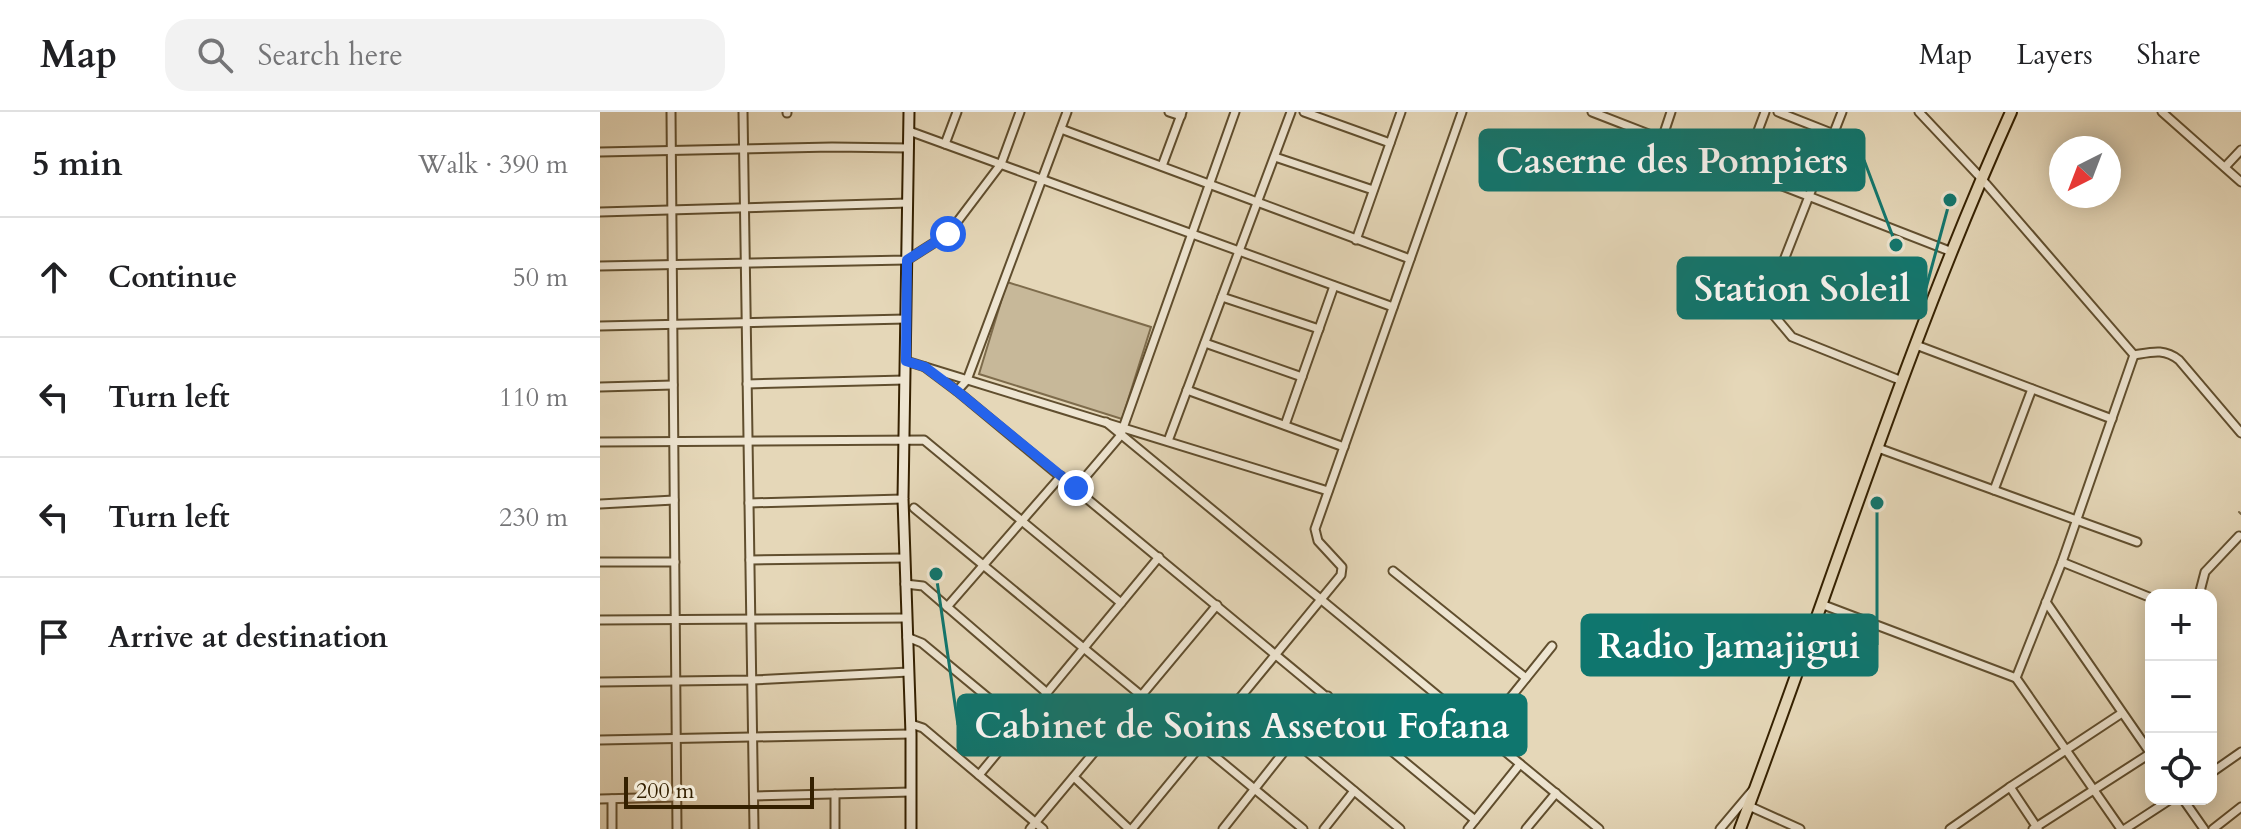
<!DOCTYPE html>
<html lang="en">
<head>
<meta charset="utf-8">
<style>
  :root { --surface:#fff; --page:#f2f2f2; --text:#202124; --muted:#757577; --line:#e0e0e0 }
  body { margin:0; font-family:Cardo,serif; background:var(--page); color:var(--text) }
  .controls { position:absolute; right:24px; bottom:24px; display:grid; overflow:hidden; border-radius:16px; box-shadow:0 4px 20px #0003 }
  .controls button { width:72px; height:72px; display:grid; place-items:center; padding:0; border:0; border-bottom:2px solid var(--line); background:var(--surface); color:var(--text); font:40px sans-serif }
  .compass { position:absolute; left:1449px; top:24px; width:72px; height:72px; border-radius:50%; background:var(--surface); box-shadow:0 4px 20px #0003; rotate:222deg }
  .scale { position:absolute; left:24px; bottom:20px; width:190px; box-sizing:border-box; padding-left:8px; border:4px solid #342000; border-top:0; font-size:22px; line-height:28px; white-space:nowrap; color:#342000; -webkit-text-stroke:6px #eee5d1; paint-order:stroke }
  .stop { position:absolute; width:24px; height:24px; margin:-18px; border:6px solid #2563eb; border-radius:50%; background:#fff }
  .stop.end { background:#2563eb; border-color:#fff; box-shadow:0 2px 8px #0008 }
  .list { margin:0; padding:0; list-style:none }
  h2 { display:flex; justify-content:space-between; align-items:center; height:104px; margin:0; padding:0 32px; font-size:34px }
  h2 small { font-size:26px; font-weight:400; color:var(--muted) }
  .list li { display:grid; grid-template-columns:52px 1fr auto; gap:24px; align-items:center; box-sizing:border-box; height:120px; padding:0 32px; border-top:2px solid var(--line) }
  .list b { display:block; font-size:30px; white-space:nowrap }
  .list em { font-size:26px; font-style:normal; color:var(--muted) }
  .icon { flex:none; width:44px; height:44px; fill:none; stroke:currentColor; stroke-width:2; stroke-linecap:round; stroke-linejoin:round }
  .map { position:relative; flex:none; width:1641px; height:717px; overflow:hidden }
  header { display:flex; align-items:center; gap:48px; box-sizing:border-box; height:112px; padding:0 40px; background:var(--surface); border-bottom:2px solid var(--line) }
  header strong { font-size:38px }
  nav { display:flex; gap:44px; margin-inline-start:auto; font-size:28px }
  .search { width:560px; height:72px; background:var(--page); display:flex; align-items:center; gap:20px; box-sizing:border-box; padding:0 28px; border-radius:24px; color:var(--muted); font-size:30px }
  main { display:flex }
  aside { flex:1; background:var(--surface) }
  .map>svg:first-child { display:block }
  .green { fill:#c7b899; stroke:#7e6c4c; stroke-width:2 }
  .lines { fill:none; stroke-linecap:round; stroke-linejoin:round }
  .stream { stroke:#7a6949; stroke-width:2 }
  .street-casing { stroke:#604e2e; stroke-width:11 }
  .secondary-casing { stroke:#342000; stroke-width:13 }
  .primary-casing { stroke:#342000; stroke-width:14 }
  .street { stroke:#eee5d1; stroke-width:7 }
  .secondary { stroke:#eee5d1; stroke-width:9 }
  .primary { stroke:#e5d7b8; stroke-width:10 }
  .route { stroke:#2563eb; stroke-width:10 }
  .leader { fill:none; stroke:#0f766e; stroke-width:3 }
  .callout-dot { fill:#0f766e; stroke:#eee5d1; stroke-width:3 }
  .callout { fill:#0f766e; stroke:#0f766e; stroke-width:3 }
  .callout-label { font-size:36px; text-anchor:middle; font-weight:bold; fill:#fff }
</style>
</head>
<body>
<header>
<strong>Map</strong>
<div class="search"><svg class="icon" aria-label="search" viewBox="0 0 24 24"><circle cx="10" cy="10" r="6"/><path d="M15 15l6 6"/></svg>Search here</div>
<nav><a>Map</a><a>Layers</a><a>Share</a></nav>
</header>
<main>
<aside>
<h2>5 min<small>Walk · 390 m</small></h2>
<ul class="list">
<li><svg class="icon" aria-label="ahead" viewBox="0 0 24 24"><path d="M12 20V5M6 11l6-6 6 6"/></svg><div><b>Continue</b></div><em>50 m</em></li>
<li><svg class="icon" aria-label="left" viewBox="0 0 24 24"><path d="M17 20v-9H6M10 6l-5 5 5 5"/></svg><div><b>Turn left</b></div><em>110 m</em></li>
<li><svg class="icon" aria-label="left" viewBox="0 0 24 24"><path d="M17 20v-9H6M10 6l-5 5 5 5"/></svg><div><b>Turn left</b></div><em>230 m</em></li>
<li><svg class="icon" aria-label="arrive" viewBox="0 0 24 24"><path d="M6 21V4h12l-3 4 3 4H6"/></svg><div><b>Arrive at destination</b></div></li>
</ul>
</aside>
<div class="map">
<svg width="1641" height="717" viewBox="0 0 1641 717">
  <rect width="100%" height="100%" fill="#e5d7b8"/>
  <filter id="stains"><feTurbulence type="fractalNoise" baseFrequency=".0025" numOctaves="4"/><feColorMatrix values="0 0 0 0 .2 0 0 0 0 .09 0 0 0 0 .02 0 0 0 .5 -.17"/></filter>
  <radialGradient id="worn" r=".72"><stop offset=".6" stop-color="#630" stop-opacity="0"/><stop offset="1" stop-color="#630" stop-opacity=".3"/></radialGradient>
  <polygon class="green" points="407,170 551,215 522,307 379,262"/>
  <g class="lines">
    <polyline class="stream" points="1639,400 1641,402"/>
    <g class="street-casing">
      <g id="street">
        <polyline points="71,0 77,717"/>
        <polyline points="143,0 154,717"/>
        <polyline points="569,0 581,4"/>
        <polyline points="704,0 790,31"/>
        <polyline points="992,0 1352,140"/>
        <polyline points="1178,0 1234,22"/>
        <polyline points="1242,0 1166,194 1192,225 1302,269"/>
        <polyline points="1319,0 1381,66 1534,243"/>
        <polyline points="1562,0 1641,70"/>
        <polyline points="187,1 187,0"/>
        <polyline points="461,17 810,147"/>
        <polyline points="309,19 793,195"/>
        <polyline points="1062,27 1071,0"/>
        <polyline points="345,32 357,0"/>
        <polyline points="0,40 232,35 309,36"/>
        <polyline points="675,45 773,78"/>
        <polyline points="562,54 582,0"/>
        <polyline points="1625,55 1641,38"/>
        <polyline points="1143,59 1165,0"/>
        <polyline points="0,100 308,91"/>
        <polyline points="756,128 801,0"/>
        <polyline points="0,154 307,148 348,122 401,52 420,0"/>
        <polyline points="622,185 719,217"/>
        <polyline points="0,214 306,207"/>
        <polyline points="605,231 702,265"/>
        <polyline points="1316,233 1512,307"/>
        <path d="M1534,243C1552,240 1564,236 1579,248L1641,321"/>
        <polyline points="306,249 728,379"/>
        <polyline points="325,255 357,279 875,708"/>
        <polyline points="147,272 305,268"/>
        <polyline points="0,275 73,273"/>
        <polyline points="587,278 744,335"/>
        <polyline points="357,279 367,268 467,0"/>
        <polyline points="506,310 999,717"/>
        <polyline points="685,313 734,174"/>
        <polyline points="568,329 691,0"/>
        <polyline points="0,330 324,328 521,491"/>
        <polyline points="1278,336 1537,430"/>
        <polyline points="476,376 521,323 523,316 635,0"/>
        <polyline points="1394,378 1432,277"/>
        <polyline points="149,391 303,387"/>
        <polyline points="0,392 74,388"/>
        <polyline points="314,396 703,717"/>
        <polyline points="150,448 305,446"/>
        <polyline points="0,450 75,450"/>
        <polyline points="1462,450 1549,485"/>
        <polyline points="793,459 926,566"/>
        <polyline points="305,472 323,474 447,581"/>
        <polyline points="1599,483 1605,460 1639,424"/>
        <polyline points="1446,490 1551,642"/>
        <polyline points="1221,492 1416,566 1521,717"/>
        <polyline points="347,495 461,364"/>
        <polyline points="0,508 306,506"/>
        <polyline points="307,525 322,531 421,613"/>
        <polyline points="1611,542 1611,551"/>
        <polyline points="1416,566 1462,450 1534,243"/>
        <polyline points="0,570 152,568 309,560"/>
        <polyline points="311,612 323,616 443,717"/>
        <polyline points="882,621 952,534"/>
        <polyline points="0,628 311,622"/>
        <polyline points="693,628 800,717"/>
        <polyline points="1611,661 1641,640"/>
        <polyline points="379,663 559,445"/>
        <polyline points="474,665 529,717"/>
        <polyline points="1410,675 1438,717"/>
        <polyline points="235,682 235,717"/>
        <polyline points="154,684 311,680"/>
        <polyline points="0,687 77,685"/>
        <polyline points="12,687 12,717"/>
        <polyline points="1583,687 1604,717"/>
        <polyline points="1149,694 1200,717"/>
        <polyline points="430,717 617,493"/>
        <polyline points="532,717 741,463 742,455 718,429 715,417 862,0"/>
        <polyline points="623,717 728,584"/>
        <polyline points="724,717 754,679"/>
        <polyline points="868,717 920,652"/>
        <polyline points="926,717 956,681"/>
        <polyline points="1120,717 1152,679"/>
        <polyline points="1350,717 1410,675 1522,601"/>
        <polyline points="1433,717 1551,641"/>
        <polyline points="1525,717 1571,687"/>
        <polyline points="1613,717 1641,695"/>
      </g>
    </g>
    <g class="secondary-casing">
      <polyline id="secondary" points="309,0 303,387 311,622 311,717"/>
    </g>
    <g class="primary-casing">
      <path id="primary" d="M1140,717C1230,478 1306,233 1411,0"/>
    </g>
    <use href="#street" class="street"/>
    <use href="#secondary" class="secondary"/>
    <use href="#primary" class="primary"/>
  </g>
  <g class="lines">
    <polyline class="route" points="348,122 307,148 306,249 325,255 357,279 476,376"/>
  </g>
  <path class="leader" d="M1296 133L1264 48M1350 88L1326 176M1277 391L1277 533M336 462L358 613"/>
  <g class="callout-dot">
    <circle cx="1296" cy="133" r="8"/>
    <circle cx="1350" cy="88" r="8"/>
    <circle cx="1277" cy="391" r="8"/>
    <circle cx="336" cy="462" r="8"/>
  </g>
  <g class="callout">
    <rect x="880" y="18" width="384" height="60" rx="8"/>
    <rect x="1078" y="146" width="248" height="60" rx="8"/>
    <rect x="982" y="503" width="295" height="60" rx="8"/>
    <rect x="358" y="583" width="568" height="60" rx="8"/>
  </g>
  <g class="callout-label">
    <text x="1072" y="61">Caserne des Pompiers</text>
    <text x="1202" y="189">Station Soleil</text>
    <text x="1129" y="546">Radio Jamajigui</text>
    <text x="642" y="626">Cabinet de Soins Assetou Fofana</text>
  </g>
  <rect width="100%" height="100%" filter="url(#stains)"/>
  <rect width="100%" height="100%" fill="url(#worn)"/>
</svg>
<div class="controls">
<button>+</button>
<button>−</button>
<button><svg class="icon" aria-label="locate" viewBox="0 0 24 24"><circle cx="12" cy="12" r="6"/><path d="M12 2v4M12 18v4M2 12h4M18 12h4"/></svg></button>
</div>
<svg class="compass" viewBox="-18 -18 36 36"><path d="M0-13l5 13h-10z" fill="#e53935"/><path d="M0 13l5-13h-10z" fill="#757577"/></svg>
<div class="scale">200 m</div>
<div class="stop" style="left:348px;top:122px"></div>
<div class="stop end" style="left:476px;top:376px"></div>
</div>
</main>
</body>
</html>
